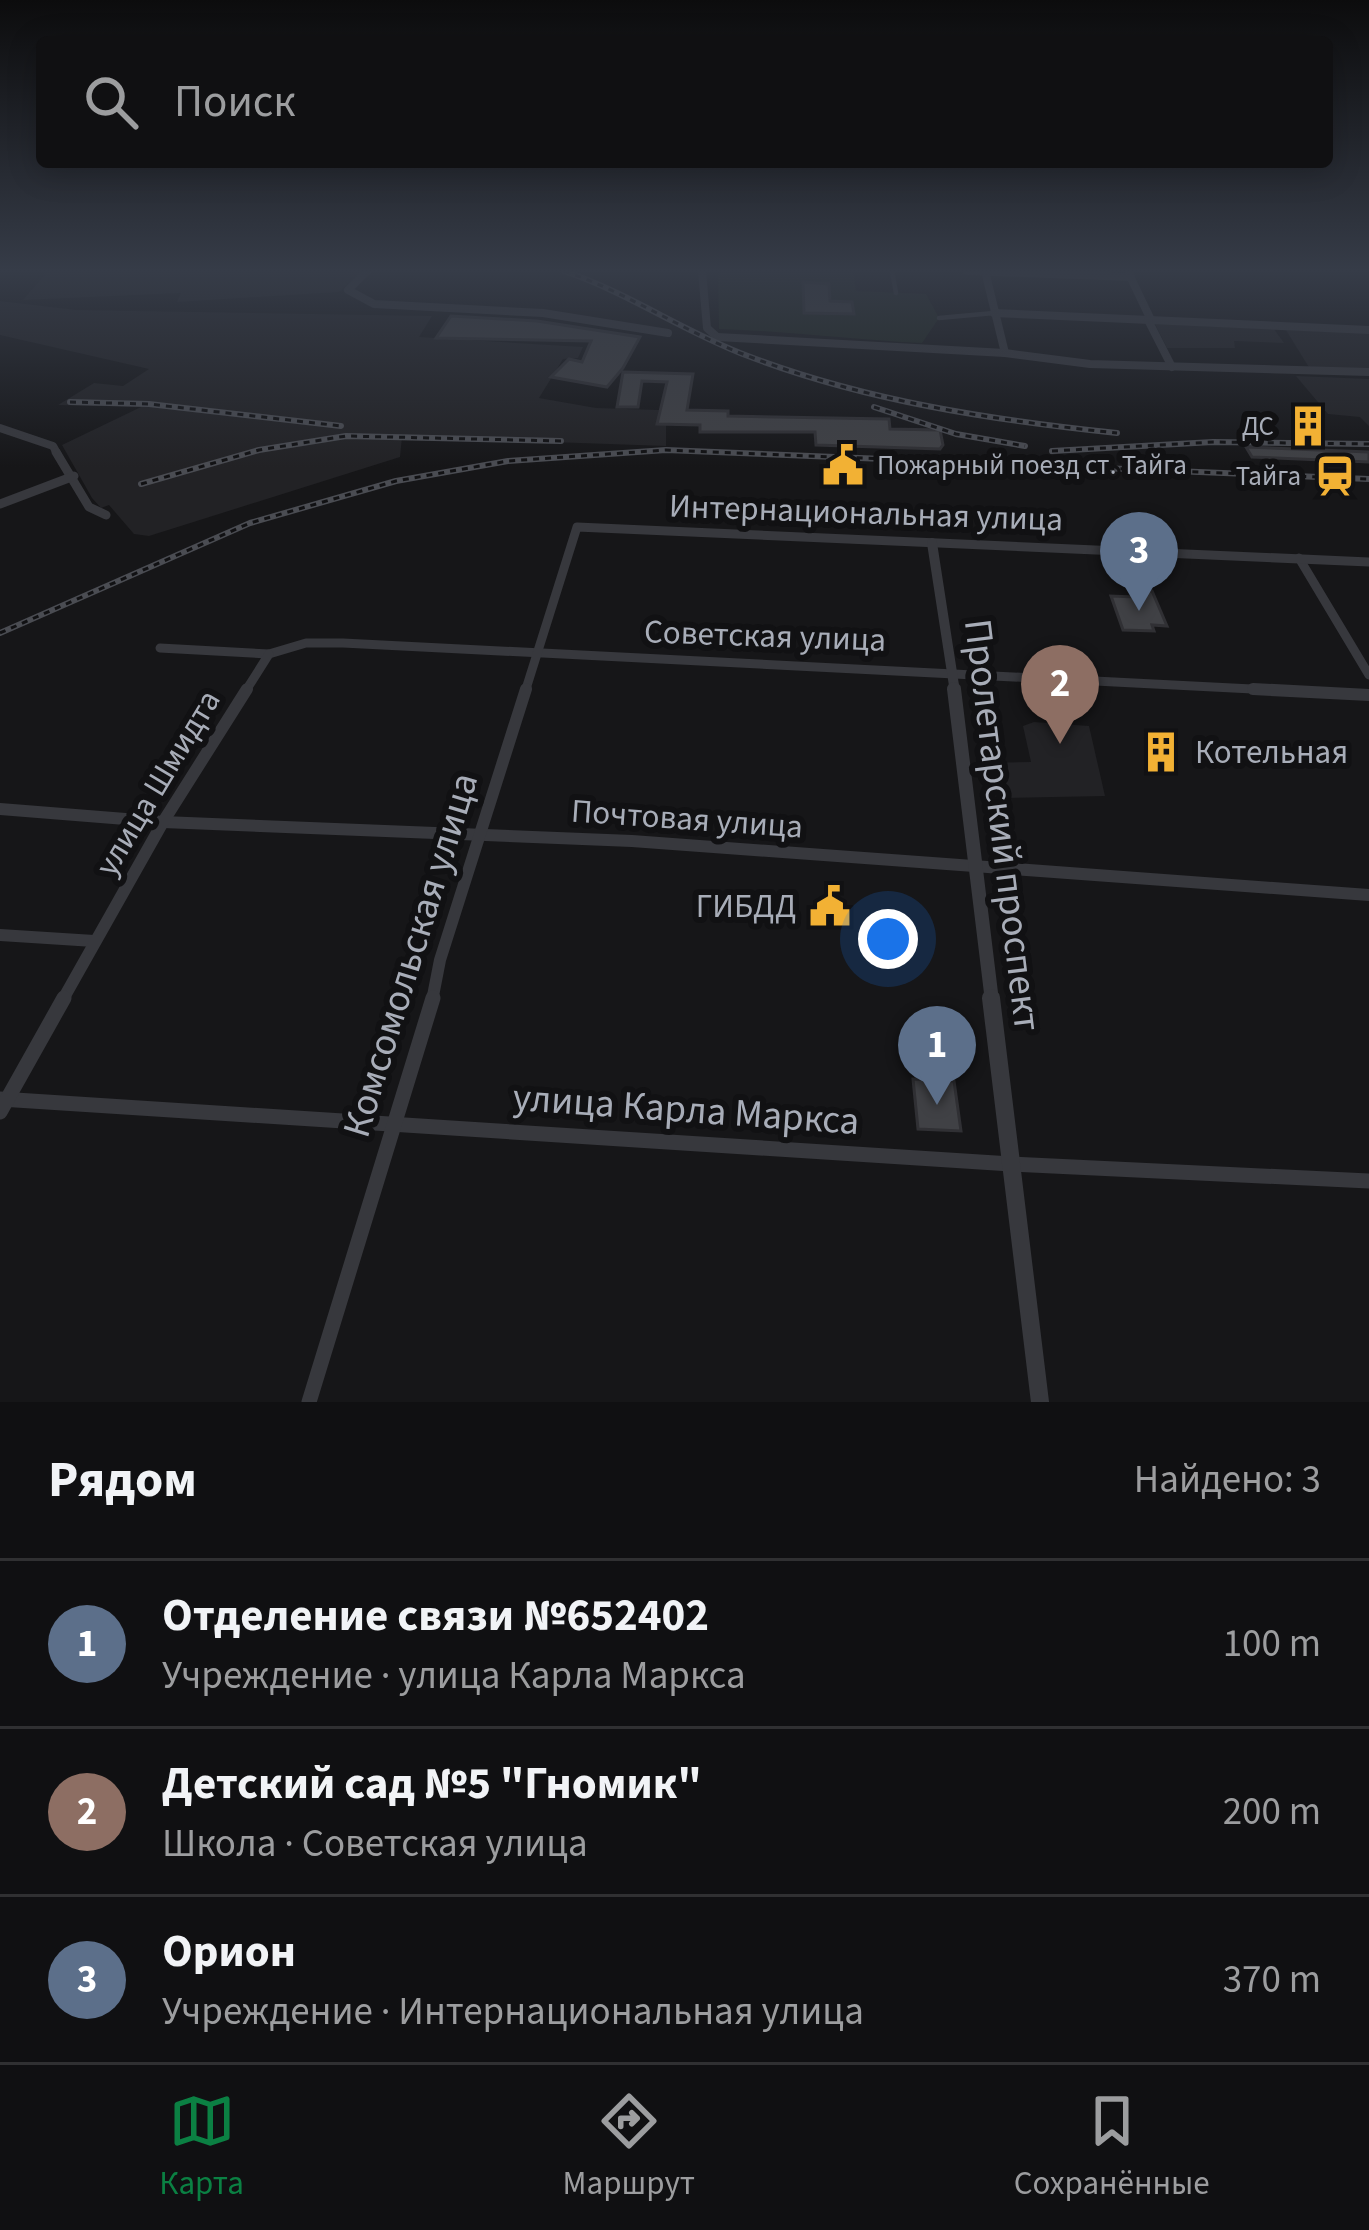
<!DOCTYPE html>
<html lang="ru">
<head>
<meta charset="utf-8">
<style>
  :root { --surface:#101012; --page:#19191b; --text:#f1f3f6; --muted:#9c9d9f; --line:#303032; --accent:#0b8043 }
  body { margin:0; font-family:"Source Sans 3",sans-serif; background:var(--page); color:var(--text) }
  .you { position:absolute; left:888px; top:939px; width:42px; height:42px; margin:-30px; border:9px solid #fff; border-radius:50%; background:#1a73e8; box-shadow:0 0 0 18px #1a73e833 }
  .badge { display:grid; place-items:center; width:78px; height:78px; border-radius:50%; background:var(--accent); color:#fff; font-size:39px; font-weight:700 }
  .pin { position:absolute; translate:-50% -99px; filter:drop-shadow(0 3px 6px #0008) }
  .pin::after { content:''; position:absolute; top:63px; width:42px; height:36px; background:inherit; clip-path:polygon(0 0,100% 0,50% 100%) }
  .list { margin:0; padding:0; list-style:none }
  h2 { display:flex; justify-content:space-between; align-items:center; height:156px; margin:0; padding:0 48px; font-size:51px }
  h2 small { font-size:39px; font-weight:400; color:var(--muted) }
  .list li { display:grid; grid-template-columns:78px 1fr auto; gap:36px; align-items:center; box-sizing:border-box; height:168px; padding:0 48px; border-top:3px solid var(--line) }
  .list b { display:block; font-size:45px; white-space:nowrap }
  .list p { margin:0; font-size:39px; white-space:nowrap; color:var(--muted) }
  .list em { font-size:39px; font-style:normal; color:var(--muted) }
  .icon { flex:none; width:66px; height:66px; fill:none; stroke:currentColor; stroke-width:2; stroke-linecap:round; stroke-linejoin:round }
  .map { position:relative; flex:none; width:1369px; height:1402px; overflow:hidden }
  .search { position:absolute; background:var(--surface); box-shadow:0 6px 30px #0003; left:36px; right:36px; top:36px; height:132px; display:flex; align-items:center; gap:30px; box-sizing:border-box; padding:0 42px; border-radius:12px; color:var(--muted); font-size:45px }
  .sheet { height:660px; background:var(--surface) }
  nav { display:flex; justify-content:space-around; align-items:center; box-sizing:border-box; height:168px; border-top:3px solid var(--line); background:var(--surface); font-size:33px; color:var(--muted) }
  nav a { display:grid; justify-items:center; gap:6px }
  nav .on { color:var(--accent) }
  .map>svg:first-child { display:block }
  .built { fill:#222225 }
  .green { fill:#1e261f }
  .building { fill:#404145; stroke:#303034; stroke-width:3 }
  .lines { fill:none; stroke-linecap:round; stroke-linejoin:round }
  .pedestrian { stroke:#37383d; stroke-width:4.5 }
  .minor-far3 { stroke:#37383d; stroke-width:8 }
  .minor-far2 { stroke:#37383d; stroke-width:9 }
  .minor-far1 { stroke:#37383d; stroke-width:12 }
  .minor { stroke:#37383d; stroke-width:15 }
  .tertiary-far3 { stroke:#37383d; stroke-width:8 }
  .tertiary-far2 { stroke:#37383d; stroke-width:10 }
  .tertiary-far1 { stroke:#37383d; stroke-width:14 }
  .tertiary { stroke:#37383d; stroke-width:18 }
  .rail-casing { stroke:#4a4c52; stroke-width:6 }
  .rail { stroke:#111113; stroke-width:3; stroke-dasharray:6; stroke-linecap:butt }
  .labels { text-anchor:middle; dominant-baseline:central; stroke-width:12; stroke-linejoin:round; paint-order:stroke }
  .far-poi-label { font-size:27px; fill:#a8adb8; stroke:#111113; text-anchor:end }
  .street-label { font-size:33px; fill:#a8adb8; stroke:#111113 }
  .poi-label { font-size:33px; fill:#a8adb8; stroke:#111113; text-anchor:start }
  .near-street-label { font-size:39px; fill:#a8adb8; stroke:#111113 }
</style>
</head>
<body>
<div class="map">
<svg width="1369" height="1402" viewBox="0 0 1369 1402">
  <rect width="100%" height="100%" fill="#161618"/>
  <g class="built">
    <polygon points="48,271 362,271 339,292 177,302 181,293 23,300"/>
    <polygon points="0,301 76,310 432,316 419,337 583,347 578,358 563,359 539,398 596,408 659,410 657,424 666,425 666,446 402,437 400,457 149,536 134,534 109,505 101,508 92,498 62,445 141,407 58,405 94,383 123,386 149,369 0,335"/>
    <polygon points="1155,324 1274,329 1284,343 1234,341 1235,348 1167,348"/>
    <polygon points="1286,330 1369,333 1369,370 1310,369"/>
    <polygon points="1296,376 1369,379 1369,426 1360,417 1328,414"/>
    <polygon points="1034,722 1089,726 1105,796 1000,798 989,763 1031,762 1023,726"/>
  </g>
  <path class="green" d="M718,271H853L856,291L926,294L939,318L922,343C853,340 788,331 719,329Z"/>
  <g class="building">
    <polygon points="803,282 829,284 830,301 852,302 854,314 804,313"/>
    <polygon points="451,316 537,321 640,337 623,368 607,387 551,377 569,359 582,362 591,341 436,338"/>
    <polygon points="623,372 693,374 687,410 728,411 728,416 889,419 890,429 940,430 943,445 940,449 816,445 815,432 700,432 700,425 657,424 667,382 642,381 638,407 617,407"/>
    <polygon points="1246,447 1369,452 1369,462 1252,457"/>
    <polygon points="1134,590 1152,591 1167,626 1152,625 1154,631 1123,630 1111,596 1136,597"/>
    <polygon points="913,1079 954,1081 961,1131 918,1129"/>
  </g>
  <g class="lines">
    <g class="pedestrian">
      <polyline points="892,271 896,293"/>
      <polyline points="939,318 994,313"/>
    </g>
    <g class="minor-far3">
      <polyline points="367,271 348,290 374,304 543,313 668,333"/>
      <polyline points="702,271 707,328 717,337"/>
      <polyline points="967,271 1131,277"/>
      <polyline points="1129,274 1151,320"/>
      <polyline points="0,428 53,446 58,455"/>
    </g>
    <g class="minor-far2">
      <polyline points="56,452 89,507 106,515"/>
      <polyline points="0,504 74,476"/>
      <polyline points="1299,558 1369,675"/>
      <polyline points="160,648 269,654 306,643 343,643 1312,692"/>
      <polyline points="245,692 269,654"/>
      <polyline points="525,692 577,527 1369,562"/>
    </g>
    <g class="minor-far1">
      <polyline points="1253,689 1369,695"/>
      <polyline points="0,809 163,822 632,841 1369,895"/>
      <polyline points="0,935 94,941"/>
      <polyline points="62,1001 163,822 247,689"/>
      <polyline points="432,1001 440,960 526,689"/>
    </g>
    <g class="minor">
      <polyline points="0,1099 1011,1164 1369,1181"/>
      <polyline points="0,1112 64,998"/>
      <polyline points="309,1402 433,998"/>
    </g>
    <g class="tertiary-far3">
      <polyline points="985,271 1005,353"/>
      <polyline points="994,313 1369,330"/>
      <polyline points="1148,320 1172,367"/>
      <polyline points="717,337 1005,353 1090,364 1369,372"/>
    </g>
    <polyline class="tertiary-far2" points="932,543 955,692"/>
    <polyline class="tertiary-far1" points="954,689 992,1001"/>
    <polyline class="tertiary" points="991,998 1040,1402"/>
    <g class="rail-casing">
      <g id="rail">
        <path d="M564,271C629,293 684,332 748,356C866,401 992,420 1117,433"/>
        <polyline points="70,402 149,404 341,426"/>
        <polyline points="874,407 956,434 1025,446"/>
        <polyline points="1052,451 1213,442 1369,444"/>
        <polyline points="141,484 259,450 346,436 561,441"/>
        <polyline points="0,633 250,523 396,481 508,461 666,450 1369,479"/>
      </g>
    </g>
    <use href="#rail" class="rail"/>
  </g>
  <linearGradient id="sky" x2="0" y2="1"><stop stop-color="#0c0c0d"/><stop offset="0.58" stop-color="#363c48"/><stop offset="1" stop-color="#363c48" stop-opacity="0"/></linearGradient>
  <rect width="1369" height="467" fill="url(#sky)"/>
  <defs>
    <g id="building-bare" transform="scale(3.24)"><path d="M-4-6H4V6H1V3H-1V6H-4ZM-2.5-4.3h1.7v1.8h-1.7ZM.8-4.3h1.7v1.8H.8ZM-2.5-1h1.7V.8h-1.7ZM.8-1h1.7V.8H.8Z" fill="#f2b134" stroke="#111113" stroke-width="2.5" paint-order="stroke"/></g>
    <g id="civic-bare" transform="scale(3.24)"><path d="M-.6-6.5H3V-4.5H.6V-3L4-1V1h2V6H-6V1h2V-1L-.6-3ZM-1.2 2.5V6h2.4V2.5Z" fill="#f2b134" stroke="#111113" stroke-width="2.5" paint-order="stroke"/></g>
    <g id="station-bare" transform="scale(3.24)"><path d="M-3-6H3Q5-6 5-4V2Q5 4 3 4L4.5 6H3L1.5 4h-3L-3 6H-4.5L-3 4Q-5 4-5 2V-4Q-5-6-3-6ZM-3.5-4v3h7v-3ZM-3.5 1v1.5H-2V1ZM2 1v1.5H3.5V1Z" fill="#f2b134" stroke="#111113" stroke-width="2.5" paint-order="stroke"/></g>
  </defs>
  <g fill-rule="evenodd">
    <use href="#building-bare" x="1308" y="426"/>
    <use href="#civic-bare" x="843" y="465"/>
    <use href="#station-bare" x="1335" y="476"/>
    <use href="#building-bare" x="1161" y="752"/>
    <use href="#civic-bare" x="830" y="906"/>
  </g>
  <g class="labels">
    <g class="far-poi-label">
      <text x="1274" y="426">ДС</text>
      <text x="877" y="465" text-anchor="start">Пожарный поезд ст. Тайга</text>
      <text x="1301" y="476">Тайга</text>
    </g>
    <g class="street-label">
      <text transform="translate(866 513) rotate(2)">Интернациональная улица</text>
      <text transform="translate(765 636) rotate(2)">Советская улица</text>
      <text transform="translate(158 783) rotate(-59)">улица Шмидта</text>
      <text transform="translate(687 819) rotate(4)">Почтовая улица</text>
    </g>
    <g class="poi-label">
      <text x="1195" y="752">Котельная</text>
      <text x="796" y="906" text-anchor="end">ГИБДД</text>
    </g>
    <g class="near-street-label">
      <text transform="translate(1002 825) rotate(83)">Пролетарский проспект</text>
      <text transform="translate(411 955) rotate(-73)">Комсомольская улица</text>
      <text transform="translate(686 1110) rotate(4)">улица Карла Маркса</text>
    </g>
  </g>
</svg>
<div class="you"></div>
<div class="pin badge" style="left:937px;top:1105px;background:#5c6f8a">1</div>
<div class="pin badge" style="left:1060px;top:744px;background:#8d6e63">2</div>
<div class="pin badge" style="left:1139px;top:611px;background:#5c6f8a">3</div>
<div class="search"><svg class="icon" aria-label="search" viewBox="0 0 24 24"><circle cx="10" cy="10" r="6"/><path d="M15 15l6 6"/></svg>Поиск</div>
</div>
<section class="sheet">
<h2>Рядом<small>Найдено: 3</small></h2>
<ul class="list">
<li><span class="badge" style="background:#5c6f8a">1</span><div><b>Отделение связи №652402</b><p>Учреждение · улица Карла Маркса</p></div><em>100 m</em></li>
<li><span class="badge" style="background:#8d6e63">2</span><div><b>Детский сад №5 &quot;Гномик&quot;</b><p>Школа · Советская улица</p></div><em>200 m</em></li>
<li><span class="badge" style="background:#5c6f8a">3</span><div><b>Орион</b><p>Учреждение · Интернациональная улица</p></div><em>370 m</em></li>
</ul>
</section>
<nav>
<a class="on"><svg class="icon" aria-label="map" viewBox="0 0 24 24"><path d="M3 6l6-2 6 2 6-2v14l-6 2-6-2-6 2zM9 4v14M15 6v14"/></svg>Карта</a>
<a><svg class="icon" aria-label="directions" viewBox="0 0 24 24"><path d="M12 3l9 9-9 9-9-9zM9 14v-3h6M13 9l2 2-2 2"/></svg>Маршрут</a>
<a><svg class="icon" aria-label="saved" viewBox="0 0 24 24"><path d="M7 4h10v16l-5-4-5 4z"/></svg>Сохранённые</a>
</nav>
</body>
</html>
